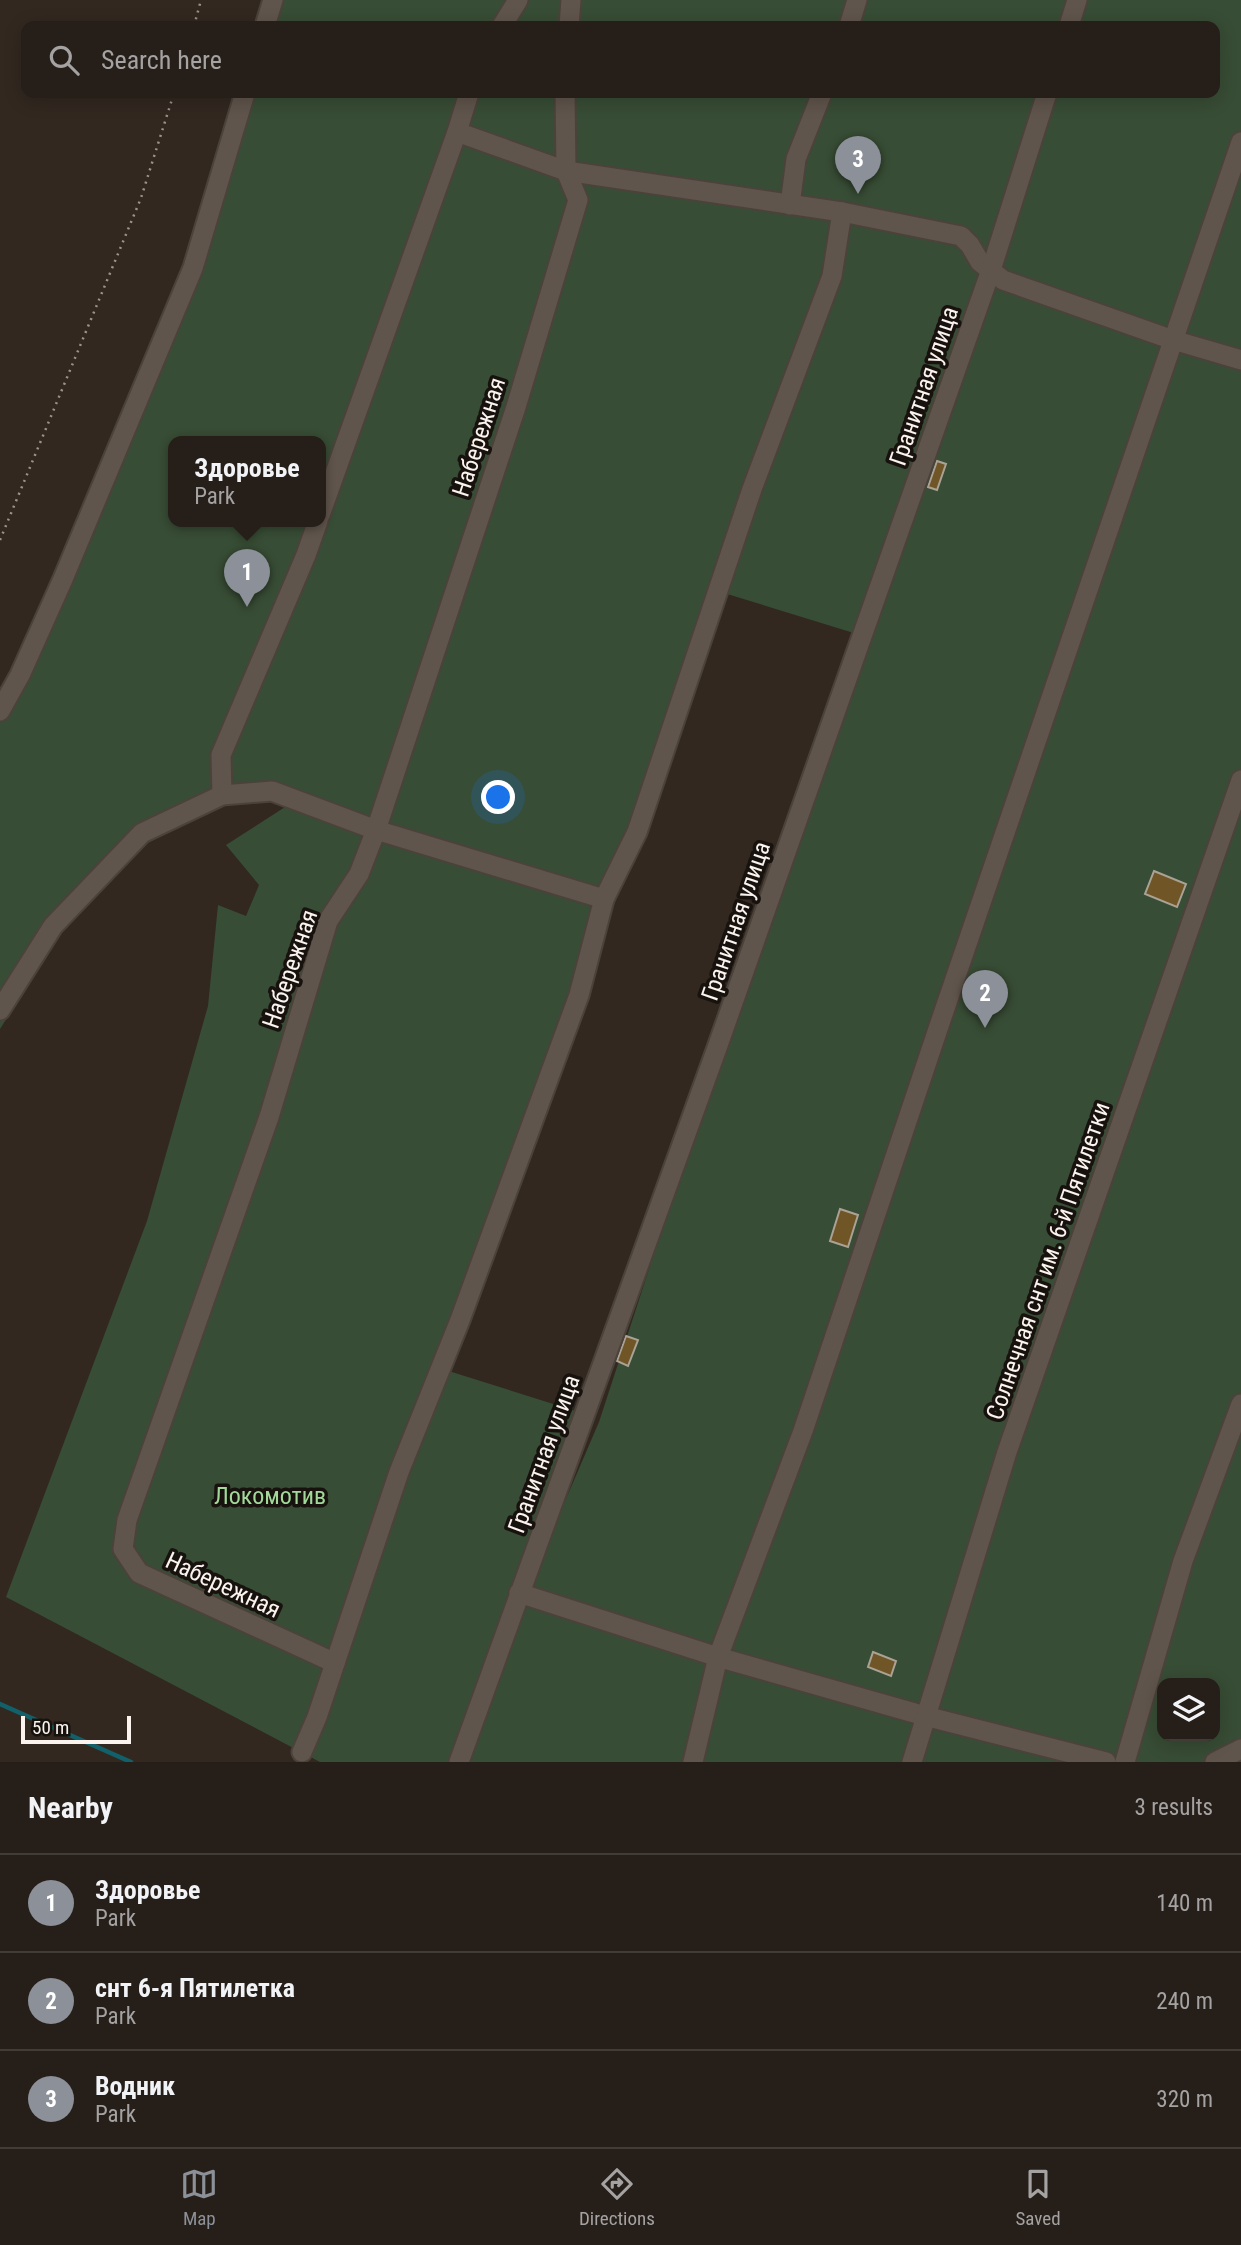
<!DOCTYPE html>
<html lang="en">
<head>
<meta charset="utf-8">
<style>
  :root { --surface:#261e18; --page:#2e2721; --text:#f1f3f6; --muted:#a4a2a2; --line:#423c37; --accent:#8c9099 }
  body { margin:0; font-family:"Roboto Condensed",sans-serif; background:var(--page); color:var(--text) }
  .controls { position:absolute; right:21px; bottom:21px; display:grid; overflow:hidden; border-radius:14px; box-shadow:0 4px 18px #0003 }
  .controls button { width:63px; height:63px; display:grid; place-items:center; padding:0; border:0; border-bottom:2px solid var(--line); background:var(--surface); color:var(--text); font:35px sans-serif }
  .scale { position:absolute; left:21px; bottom:18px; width:110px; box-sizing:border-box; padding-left:7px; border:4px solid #faf3ee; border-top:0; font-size:19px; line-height:24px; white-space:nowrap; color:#faf3ee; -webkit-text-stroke:5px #17120e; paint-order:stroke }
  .you { position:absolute; left:499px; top:798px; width:24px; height:24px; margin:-18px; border:5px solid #fff; border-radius:50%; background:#1a73e8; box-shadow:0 0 0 10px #1a73e833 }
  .badge { display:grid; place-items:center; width:46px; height:46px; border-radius:50%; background:var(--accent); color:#fff; font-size:23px; font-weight:700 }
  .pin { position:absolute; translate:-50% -58px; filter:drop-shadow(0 2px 4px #0008) }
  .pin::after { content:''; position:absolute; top:37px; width:24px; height:21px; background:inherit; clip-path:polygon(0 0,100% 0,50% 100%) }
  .popup { position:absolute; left:168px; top:436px; width:158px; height:91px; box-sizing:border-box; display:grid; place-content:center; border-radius:14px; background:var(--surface); filter:drop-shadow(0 2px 5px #0005); font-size:23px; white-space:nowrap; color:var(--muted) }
  .popup b { font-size:26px; color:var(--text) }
  .popup::after { content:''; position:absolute; left:50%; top:100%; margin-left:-14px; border:14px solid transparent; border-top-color:var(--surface) }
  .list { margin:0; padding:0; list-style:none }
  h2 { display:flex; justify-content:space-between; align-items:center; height:91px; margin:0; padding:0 28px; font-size:30px }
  h2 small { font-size:23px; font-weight:400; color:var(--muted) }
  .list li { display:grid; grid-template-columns:46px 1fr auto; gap:21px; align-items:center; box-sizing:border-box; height:98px; padding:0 28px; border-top:2px solid var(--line) }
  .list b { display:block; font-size:26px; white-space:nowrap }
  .list p { margin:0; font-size:23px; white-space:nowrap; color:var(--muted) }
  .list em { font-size:23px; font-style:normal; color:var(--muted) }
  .icon { flex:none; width:38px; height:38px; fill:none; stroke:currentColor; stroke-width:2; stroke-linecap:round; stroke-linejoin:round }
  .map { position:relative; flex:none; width:1241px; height:1762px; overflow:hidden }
  .search { position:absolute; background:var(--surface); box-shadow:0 4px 18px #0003; left:21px; right:21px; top:21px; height:77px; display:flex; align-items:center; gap:18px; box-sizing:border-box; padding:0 24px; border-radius:14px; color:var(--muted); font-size:26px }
  .sheet { height:385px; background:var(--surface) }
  nav { display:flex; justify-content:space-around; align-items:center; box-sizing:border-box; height:98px; border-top:2px solid var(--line); background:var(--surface); font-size:19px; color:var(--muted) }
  nav a { display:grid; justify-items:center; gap:4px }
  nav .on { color:var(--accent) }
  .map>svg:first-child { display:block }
  .green { fill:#384d35; fill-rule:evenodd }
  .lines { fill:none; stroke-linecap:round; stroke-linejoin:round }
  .stream { stroke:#12616a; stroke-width:4.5 }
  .building { fill:#705527; stroke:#aaa295; stroke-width:2 }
  .minor-casing { stroke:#4b433b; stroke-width:23 }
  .path { stroke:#9b938c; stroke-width:2.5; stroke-dasharray:2 5; stroke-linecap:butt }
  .minor { stroke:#60554c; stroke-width:19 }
  .labels { text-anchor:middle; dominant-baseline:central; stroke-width:7; stroke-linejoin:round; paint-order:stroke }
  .street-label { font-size:24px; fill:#faf3ee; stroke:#17120e }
  .park-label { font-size:24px; fill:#a2d99b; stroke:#17120e }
</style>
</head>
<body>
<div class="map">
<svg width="1241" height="1762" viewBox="0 0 1241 1762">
  <rect width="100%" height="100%" fill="#322820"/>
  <path class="green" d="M278,0H1241V1762H453L599,1422L857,634L711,589L439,1368L585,1414L451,1762H320L6,1597L147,1221L208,1006L218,905L246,916L259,885L226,845L296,800L229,784L115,847L0,1029V714L102,501L245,93H1215V26H269ZM174,441H320V521H174ZM1162,1683H1215V1736H1162Z"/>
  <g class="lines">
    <polyline class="stream" points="0,1704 131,1762"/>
  </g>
  <g class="building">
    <polygon points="937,461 946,464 937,490 928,487"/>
    <polygon points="1154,871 1186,884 1177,907 1145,894"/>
    <polygon points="840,1209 858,1215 848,1247 830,1241"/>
    <polygon points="626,1336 638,1340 628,1366 617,1361"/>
    <polygon points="873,1652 896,1661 891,1676 868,1667"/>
  </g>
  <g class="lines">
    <g class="minor-casing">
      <g id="minor">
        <polyline points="265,26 273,0"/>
        <polyline points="502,26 518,0"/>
        <polyline points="569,26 571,0"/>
        <polyline points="849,26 857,0"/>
        <polyline points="1069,26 1077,0"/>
        <polyline points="457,132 566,171 842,212 961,236 970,245 980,262 1003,280 1173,340 1241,360"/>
        <polyline points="790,205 796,159 822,93"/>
        <polyline points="320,515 457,132 469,93"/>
        <polyline points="0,711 20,675 63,579 193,268 245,93"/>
        <polyline points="222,795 221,755 306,555 318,521"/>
        <polyline points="0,1010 53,926 142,833 222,795 272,791 376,830 604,899"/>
        <polyline points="519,1593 721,1658 925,1716 1106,1762"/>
        <polyline points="335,1663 139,1573 123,1549 127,1520 269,1117 328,921 359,874 376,830 516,407 578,200 566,171 565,93"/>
        <polyline points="302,1752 317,1717 399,1472 460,1320 579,995 604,899 637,832 752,489 832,276 842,212"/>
        <polyline points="459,1762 717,1048 991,270 1047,93"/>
        <polyline points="693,1762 718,1657 803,1431 941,1020 1241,142"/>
        <polyline points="912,1762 1007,1452 1241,780"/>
        <polyline points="1125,1762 1183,1561 1241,1404"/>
        <polyline points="1215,1762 1241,1749"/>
      </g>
    </g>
    <g class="path">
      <polyline points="194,26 201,0"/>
      <polyline points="0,540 141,198 174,93"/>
    </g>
    <use href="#minor" class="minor"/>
  </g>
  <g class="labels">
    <g class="street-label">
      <text transform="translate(924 386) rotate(-71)">Гранитная улица</text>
      <text transform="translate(479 437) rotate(-72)">Набережная</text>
      <text transform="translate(736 921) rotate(-71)">Гранитная улица</text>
      <text transform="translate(290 969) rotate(-71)">Набережная</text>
      <text transform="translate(1048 1261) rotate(-71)">Солнечная снт им. 6-й Пятилетки</text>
      <text transform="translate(544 1454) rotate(-70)">Гранитная улица</text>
      <text transform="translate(223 1585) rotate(25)">Набережная</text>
    </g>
    <g class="park-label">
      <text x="270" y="1496">Локомотив</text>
    </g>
  </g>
</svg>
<div class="controls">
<button><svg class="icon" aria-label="layers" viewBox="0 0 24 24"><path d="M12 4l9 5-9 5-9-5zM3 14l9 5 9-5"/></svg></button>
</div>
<div class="scale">50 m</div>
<div class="you"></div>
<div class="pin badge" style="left:247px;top:607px">1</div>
<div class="popup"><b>Здоровье</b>Park</div>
<div class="pin badge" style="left:985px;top:1028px">2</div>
<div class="pin badge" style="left:858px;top:194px">3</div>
<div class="search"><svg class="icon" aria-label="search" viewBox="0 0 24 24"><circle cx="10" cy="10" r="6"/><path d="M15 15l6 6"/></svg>Search here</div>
</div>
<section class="sheet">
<h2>Nearby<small>3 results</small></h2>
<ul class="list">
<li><span class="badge">1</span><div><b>Здоровье</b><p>Park</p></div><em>140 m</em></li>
<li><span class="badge">2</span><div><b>снт 6-я Пятилетка</b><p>Park</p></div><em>240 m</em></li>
<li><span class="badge">3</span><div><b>Водник</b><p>Park</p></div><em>320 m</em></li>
</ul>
</section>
<nav>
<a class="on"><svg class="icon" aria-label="map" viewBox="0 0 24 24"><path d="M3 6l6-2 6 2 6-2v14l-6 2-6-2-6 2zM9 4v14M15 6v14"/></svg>Map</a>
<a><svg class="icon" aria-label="directions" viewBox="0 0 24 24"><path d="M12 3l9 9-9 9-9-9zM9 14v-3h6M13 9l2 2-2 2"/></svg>Directions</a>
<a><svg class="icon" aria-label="saved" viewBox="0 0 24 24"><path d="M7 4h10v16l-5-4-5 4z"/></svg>Saved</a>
</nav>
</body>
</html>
